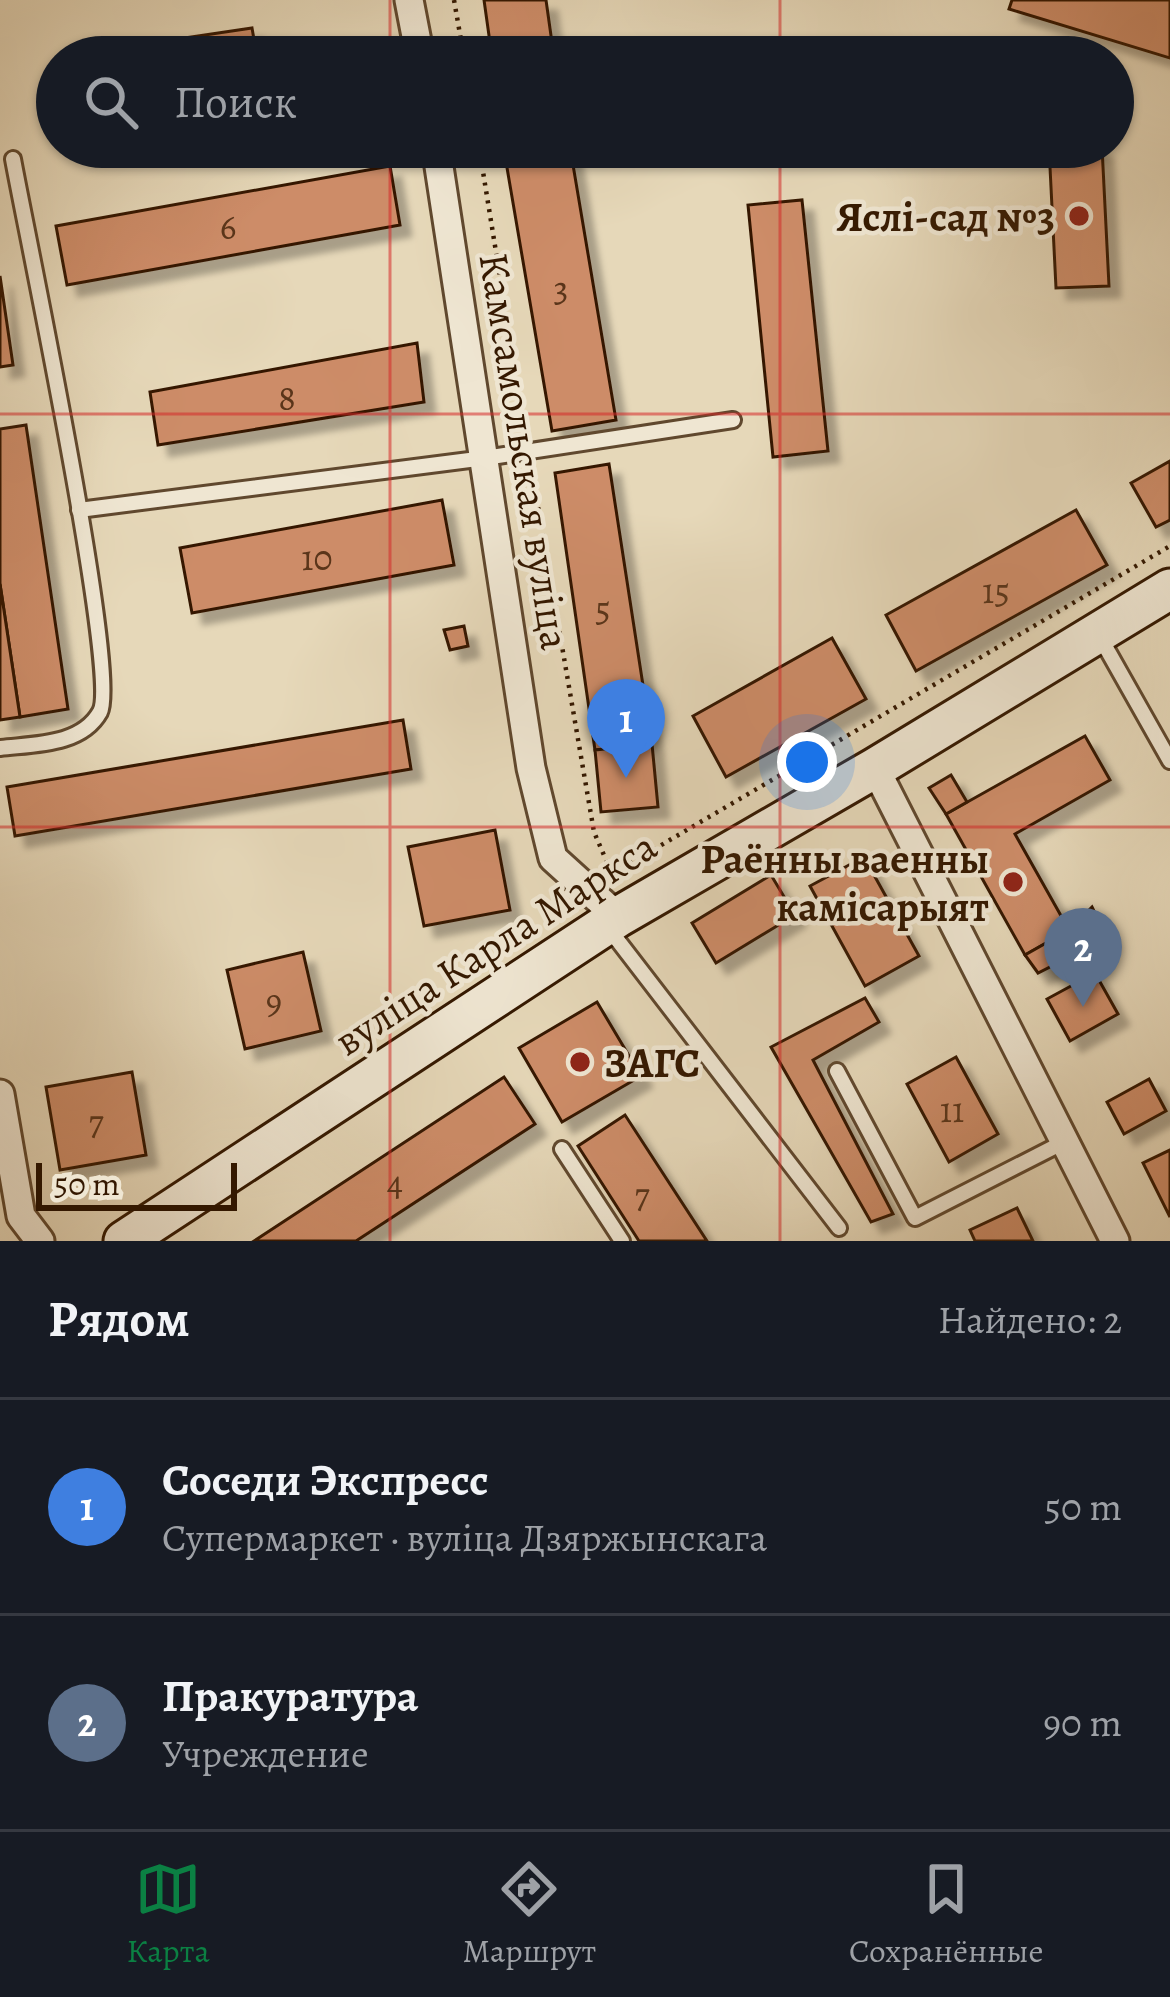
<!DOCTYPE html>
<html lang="ru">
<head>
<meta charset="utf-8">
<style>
  :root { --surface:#171b24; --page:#20242c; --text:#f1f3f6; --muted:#9ea1a6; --line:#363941; --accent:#0b8043 }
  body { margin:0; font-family:Alegreya,serif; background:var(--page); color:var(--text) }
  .scale { position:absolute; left:36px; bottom:30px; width:201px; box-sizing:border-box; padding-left:12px; border:6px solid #341800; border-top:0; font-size:33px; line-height:42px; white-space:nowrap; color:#341800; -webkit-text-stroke:9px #efe6d2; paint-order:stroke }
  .you { position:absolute; left:807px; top:762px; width:42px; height:42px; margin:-30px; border:9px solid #fff; border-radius:50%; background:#1a73e8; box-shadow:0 0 0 18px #1a73e833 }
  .badge { display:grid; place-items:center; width:78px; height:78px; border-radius:50%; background:var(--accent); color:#fff; font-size:39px; font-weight:700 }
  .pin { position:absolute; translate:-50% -99px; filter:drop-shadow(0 3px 6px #0008) }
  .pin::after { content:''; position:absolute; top:63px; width:42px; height:36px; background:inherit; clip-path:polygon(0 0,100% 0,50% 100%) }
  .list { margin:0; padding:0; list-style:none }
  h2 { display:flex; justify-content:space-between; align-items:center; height:156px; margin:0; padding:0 48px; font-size:51px }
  h2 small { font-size:39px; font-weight:400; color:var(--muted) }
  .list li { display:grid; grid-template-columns:78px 1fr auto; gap:36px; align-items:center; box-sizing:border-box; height:216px; padding:0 48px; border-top:3px solid var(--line) }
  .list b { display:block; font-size:45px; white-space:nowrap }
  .list p { margin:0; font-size:39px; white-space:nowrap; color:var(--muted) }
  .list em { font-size:39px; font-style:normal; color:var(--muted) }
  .icon { flex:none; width:66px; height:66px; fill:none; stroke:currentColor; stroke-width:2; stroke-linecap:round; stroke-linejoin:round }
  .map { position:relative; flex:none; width:1170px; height:1241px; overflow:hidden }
  .search { position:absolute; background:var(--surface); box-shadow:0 3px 9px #0004; left:36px; right:36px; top:36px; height:132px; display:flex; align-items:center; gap:30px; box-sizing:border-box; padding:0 42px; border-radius:66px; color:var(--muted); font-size:45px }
  .sheet { height:588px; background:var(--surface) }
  nav { display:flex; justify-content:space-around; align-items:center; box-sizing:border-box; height:168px; border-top:3px solid var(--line); background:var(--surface); font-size:33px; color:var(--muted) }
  nav a { display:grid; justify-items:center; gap:6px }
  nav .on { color:var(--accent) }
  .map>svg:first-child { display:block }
  .building { fill:#cd8c68; stroke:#341800; stroke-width:3; filter:url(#shadow) }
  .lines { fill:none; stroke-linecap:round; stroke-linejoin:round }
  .lane-casing { stroke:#60482e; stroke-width:20 }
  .street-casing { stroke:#60482e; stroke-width:33 }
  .secondary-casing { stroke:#341800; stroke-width:45 }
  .path { stroke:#341800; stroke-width:4.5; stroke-dasharray:3 6; stroke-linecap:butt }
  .lane { stroke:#efe6d2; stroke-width:14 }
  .street { stroke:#efe6d2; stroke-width:27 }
  .secondary { stroke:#efe6d2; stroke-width:39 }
  .grid { fill:none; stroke:#d62828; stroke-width:3; stroke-opacity:0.55 }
  .poi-dot { fill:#8f2418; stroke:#efe6d2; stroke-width:4.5 }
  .labels { text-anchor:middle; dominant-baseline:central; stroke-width:9; stroke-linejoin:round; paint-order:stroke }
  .number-label { font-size:36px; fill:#5a351a }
  .poi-label { font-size:42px; font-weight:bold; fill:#341800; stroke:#efe6d2; text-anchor:end }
  .street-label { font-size:42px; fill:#341800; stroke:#efe6d2 }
</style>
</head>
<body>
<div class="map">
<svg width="1170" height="1241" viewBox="0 0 1170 1241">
  <defs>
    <filter id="shadow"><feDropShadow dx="11" dy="11" stdDeviation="3" flood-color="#0004"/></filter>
  </defs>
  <rect width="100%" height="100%" fill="#e6d8b9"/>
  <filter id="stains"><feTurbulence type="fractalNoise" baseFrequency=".00167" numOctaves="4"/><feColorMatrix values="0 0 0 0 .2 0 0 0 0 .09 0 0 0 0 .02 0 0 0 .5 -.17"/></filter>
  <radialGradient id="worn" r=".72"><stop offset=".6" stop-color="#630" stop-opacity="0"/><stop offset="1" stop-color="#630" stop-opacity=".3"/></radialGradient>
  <g class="building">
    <polygon points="484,0 546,0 554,57 492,57"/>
    <polygon points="1012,0 1170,0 1170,58 1009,9"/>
    <polygon points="252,28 257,57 126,57 124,47"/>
    <polygon points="556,147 570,147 616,420 552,431 505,156"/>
    <polygon points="1049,147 1102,147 1109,286 1056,288"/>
    <polygon points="390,166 400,225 67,285 56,226"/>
    <polygon points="802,200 828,451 773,457 748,205"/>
    <polygon points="0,276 13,365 0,367"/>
    <polygon points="417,343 424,402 158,445 150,392"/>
    <polygon points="26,425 68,709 20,717 0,584 0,429"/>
    <polygon points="1170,461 1170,520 1156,527 1131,483"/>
    <polygon points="609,464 652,744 595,750 555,473"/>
    <polygon points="442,500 454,565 192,613 180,548"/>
    <polygon points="1076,510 1107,565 916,671 886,615"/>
    <polygon points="0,584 20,717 0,720"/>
    <polygon points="464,626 468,646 450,650 444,630"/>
    <polygon points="832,638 866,699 726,777 693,716"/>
    <polygon points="403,720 411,769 15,836 7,787"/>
    <polygon points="1085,736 1110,780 1015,834 1069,930 1025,955 946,814"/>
    <polygon points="652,744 658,807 601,812 595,750"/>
    <polygon points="951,775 967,802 946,814 929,788"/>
    <polygon points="495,830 510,910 424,926 408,847"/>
    <polygon points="864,857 919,956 865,986 810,886"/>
    <polygon points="771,875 795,915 716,963 692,923"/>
    <polygon points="1092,907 1107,938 1038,973 1025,955 1069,930"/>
    <polygon points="303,952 321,1031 245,1049 227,970"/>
    <polygon points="1095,973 1118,1014 1070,1041 1047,999"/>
    <polygon points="865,998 879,1022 813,1060 893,1214 871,1222 771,1047"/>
    <polygon points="597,1002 641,1076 562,1122 519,1048"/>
    <polygon points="956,1057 998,1134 949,1162 907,1084"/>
    <polygon points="132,1072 146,1155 60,1170 46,1087"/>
    <polygon points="504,1077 535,1124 356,1241 254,1241"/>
    <polygon points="1149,1079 1166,1111 1124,1134 1107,1102"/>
    <polygon points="625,1115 707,1241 639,1241 578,1146"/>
    <polygon points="1170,1150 1170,1217 1143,1163"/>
    <polygon points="1017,1208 1033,1241 975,1241 970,1230"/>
  </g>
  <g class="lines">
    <g class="lane-casing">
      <g id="lane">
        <polyline points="79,510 485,458 733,420"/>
        <polyline points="1100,637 1170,761"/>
        <path d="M0,748C33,744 81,746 100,712C120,676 26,231 13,159"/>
        <polyline points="609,929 839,1228"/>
        <polyline points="837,1071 915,1218 1064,1142"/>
        <polyline points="562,1149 622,1241"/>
      </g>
    </g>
    <g class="street-casing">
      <g id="street">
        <polyline points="409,0 420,57"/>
        <polyline points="436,147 531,768 553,858 618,917"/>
        <polyline points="875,768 1115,1241"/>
        <polyline points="0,1094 21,1216 40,1241"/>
      </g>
    </g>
    <g class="secondary-casing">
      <polyline id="secondary" points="124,1241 618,917 875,768 1170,589"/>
    </g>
    <g class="path">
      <polyline points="454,0 464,57"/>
      <polyline points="479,147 525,431"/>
      <polyline points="532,472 594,832 612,874 1170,546"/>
    </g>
    <use href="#lane" class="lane"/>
    <use href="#street" class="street"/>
    <use href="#secondary" class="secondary"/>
  </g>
  <path class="grid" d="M390,0V57M780,0V57M390,147V1241M780,147V1241M0,414H1170M0,827H1170"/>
  <g class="poi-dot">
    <circle cx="1079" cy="216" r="12"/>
    <circle cx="1013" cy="882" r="12"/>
    <circle cx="580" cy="1062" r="12"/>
  </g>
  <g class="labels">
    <g class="number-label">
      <text x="228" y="226">6</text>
      <text x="561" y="288">3</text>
      <text x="287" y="397">8</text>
      <text x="317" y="557">10</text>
      <text x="996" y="590">15</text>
      <text x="603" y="608">5</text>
      <text x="274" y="1000">9</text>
      <text x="952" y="1109">11</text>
      <text x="96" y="1121">7</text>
      <text x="395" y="1182">4</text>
      <text x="642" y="1194">7</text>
    </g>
    <g class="poi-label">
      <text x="1055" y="216">Яслі-сад №3</text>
      <text x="989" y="858">Раённы ваенны<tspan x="989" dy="48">камісарыят</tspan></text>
      <text x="604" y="1062" text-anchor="start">ЗАГС</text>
    </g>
    <g class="street-label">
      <text transform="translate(525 451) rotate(81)">Камсамольская вуліца</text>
      <text transform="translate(495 943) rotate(-33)">вуліца Карла Маркса</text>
    </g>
  </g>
  <rect width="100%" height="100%" filter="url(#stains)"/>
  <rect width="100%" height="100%" fill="url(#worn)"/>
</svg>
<div class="scale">50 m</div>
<div class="you"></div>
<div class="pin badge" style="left:626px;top:778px;background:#3f7fe0">1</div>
<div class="pin badge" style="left:1083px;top:1007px;background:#5c6f8a">2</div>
<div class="search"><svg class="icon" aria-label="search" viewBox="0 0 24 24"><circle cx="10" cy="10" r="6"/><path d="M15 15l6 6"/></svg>Поиск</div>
</div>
<section class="sheet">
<h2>Рядом<small>Найдено: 2</small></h2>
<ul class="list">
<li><span class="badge" style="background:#3f7fe0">1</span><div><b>Соседи Экспресс</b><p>Супермаркет · вуліца Дзяржынскага</p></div><em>50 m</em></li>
<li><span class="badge" style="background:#5c6f8a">2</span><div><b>Пракуратура</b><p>Учреждение</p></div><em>90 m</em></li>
</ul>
</section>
<nav>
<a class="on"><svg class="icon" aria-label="map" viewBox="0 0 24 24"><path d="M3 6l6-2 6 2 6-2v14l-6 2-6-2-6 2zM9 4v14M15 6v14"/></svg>Карта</a>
<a><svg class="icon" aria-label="directions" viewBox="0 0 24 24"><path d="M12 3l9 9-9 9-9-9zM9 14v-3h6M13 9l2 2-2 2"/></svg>Маршрут</a>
<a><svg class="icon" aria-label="saved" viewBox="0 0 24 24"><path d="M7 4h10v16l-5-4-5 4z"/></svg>Сохранённые</a>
</nav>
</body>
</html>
